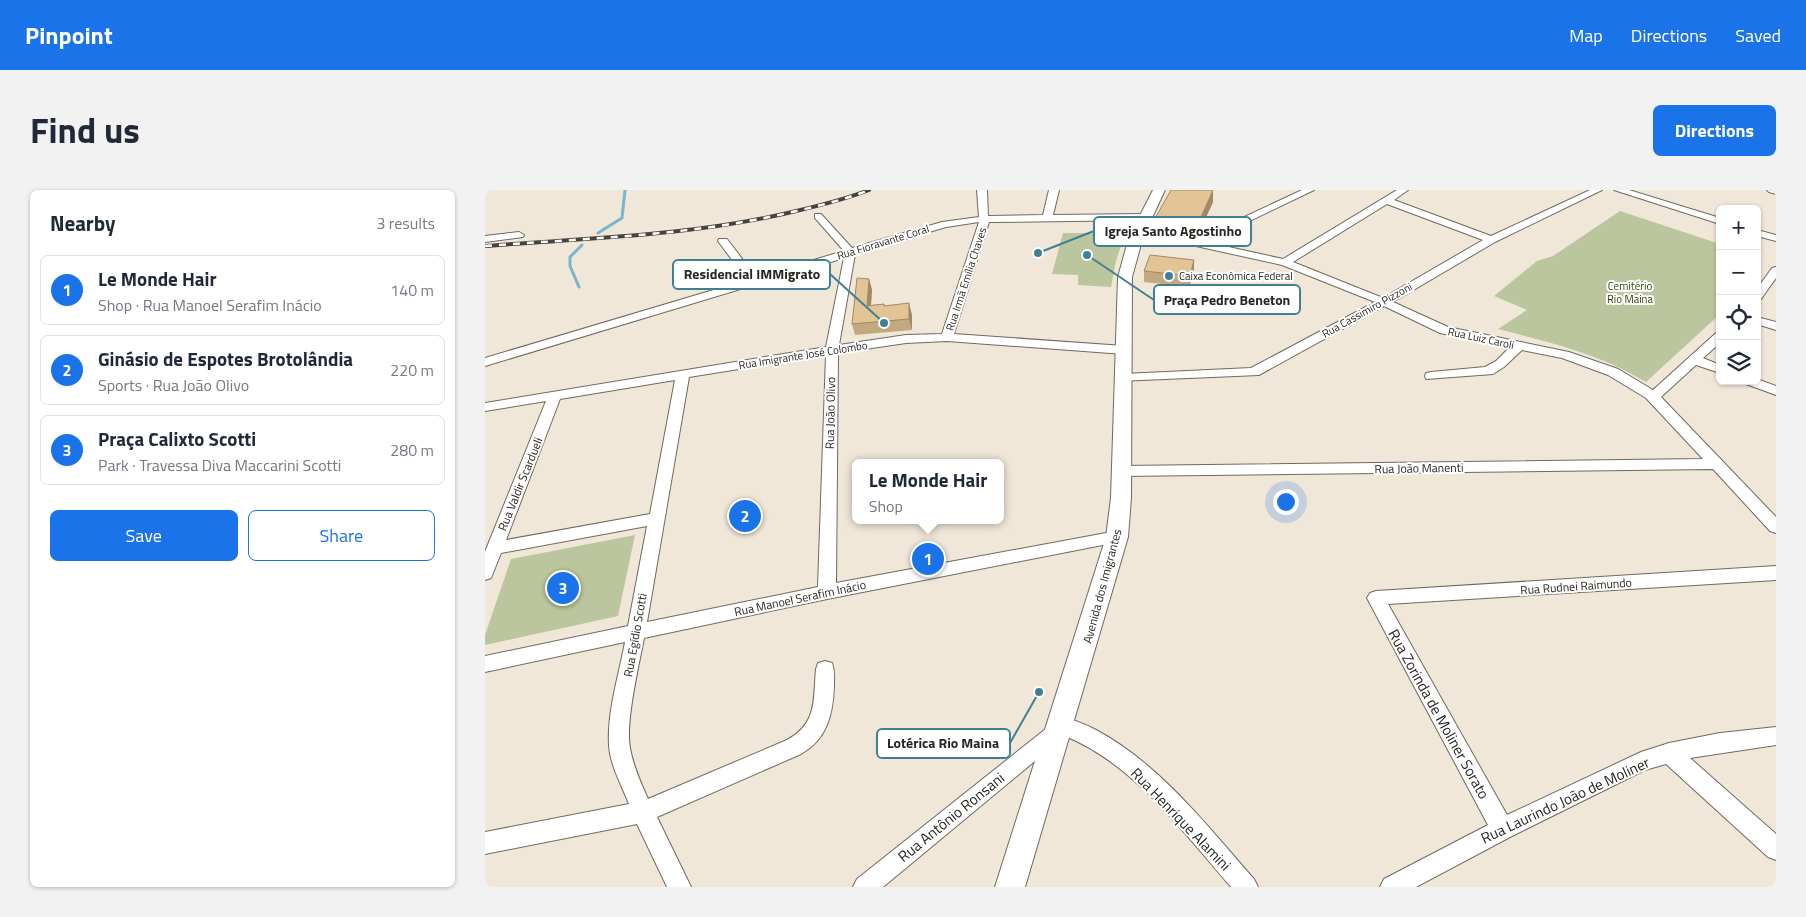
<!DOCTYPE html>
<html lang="en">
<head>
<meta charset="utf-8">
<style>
  :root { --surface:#fff; --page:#f2f2f3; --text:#1f2937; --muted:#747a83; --line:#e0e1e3; --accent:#1a73e8 }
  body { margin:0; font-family:"Titillium Web",sans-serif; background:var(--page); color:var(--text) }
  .controls { position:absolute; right:15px; top:15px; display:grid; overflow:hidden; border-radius:8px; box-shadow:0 1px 4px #0004 }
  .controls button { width:45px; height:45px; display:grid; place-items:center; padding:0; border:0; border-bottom:1px solid var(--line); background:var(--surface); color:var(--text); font:25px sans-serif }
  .you { position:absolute; left:800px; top:311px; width:18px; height:18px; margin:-12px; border:4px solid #fff; border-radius:50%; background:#1a73e8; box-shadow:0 0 0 8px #1a73e833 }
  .badge { display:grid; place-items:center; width:32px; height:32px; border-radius:50%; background:var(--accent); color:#fff; font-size:16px; font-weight:700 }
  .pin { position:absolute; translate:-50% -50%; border:2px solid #fff; box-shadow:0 1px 5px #0006 }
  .popup { position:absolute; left:367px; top:269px; width:152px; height:65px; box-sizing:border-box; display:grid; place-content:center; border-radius:8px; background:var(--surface); filter:drop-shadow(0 1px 4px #0005); font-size:16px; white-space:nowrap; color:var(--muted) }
  .popup b { font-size:19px; color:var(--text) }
  .popup::after { content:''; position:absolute; left:50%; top:100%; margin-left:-10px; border:10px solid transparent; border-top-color:var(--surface) }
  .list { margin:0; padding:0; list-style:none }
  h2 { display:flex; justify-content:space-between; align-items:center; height:65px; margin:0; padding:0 20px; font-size:21px }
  h2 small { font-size:16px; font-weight:400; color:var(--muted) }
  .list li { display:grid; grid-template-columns:32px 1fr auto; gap:15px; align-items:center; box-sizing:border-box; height:70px; margin:0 10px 10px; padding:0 10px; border:1px solid var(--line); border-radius:8px }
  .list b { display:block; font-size:19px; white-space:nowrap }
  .list p { margin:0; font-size:16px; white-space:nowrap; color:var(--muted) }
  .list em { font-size:16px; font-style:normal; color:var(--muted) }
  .actions { display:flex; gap:10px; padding:15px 20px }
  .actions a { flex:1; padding:11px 0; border:1px solid var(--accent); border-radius:8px; text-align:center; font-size:18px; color:var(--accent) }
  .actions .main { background:var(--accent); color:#fff }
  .icon { flex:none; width:28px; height:28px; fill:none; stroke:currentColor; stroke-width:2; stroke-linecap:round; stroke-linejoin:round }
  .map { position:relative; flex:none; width:1291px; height:697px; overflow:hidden; border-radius:8px }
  header { display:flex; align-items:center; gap:30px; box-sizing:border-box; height:70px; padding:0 25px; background:var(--accent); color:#fff }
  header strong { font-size:24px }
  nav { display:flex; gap:28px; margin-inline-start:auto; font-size:18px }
  .intro { display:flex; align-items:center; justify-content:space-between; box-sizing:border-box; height:120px; padding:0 30px }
  h1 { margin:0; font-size:35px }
  .button { padding:12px 22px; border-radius:8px; background:var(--accent); color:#fff; font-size:18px; font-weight:700 }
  main { display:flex; gap:30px; padding:0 30px }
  aside { flex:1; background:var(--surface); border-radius:8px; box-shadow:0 1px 4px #0004 }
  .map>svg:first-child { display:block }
  .green { fill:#bbc69e }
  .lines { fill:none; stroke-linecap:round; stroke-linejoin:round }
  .stream { stroke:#79b6cd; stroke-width:3 }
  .minor-casing { stroke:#70695d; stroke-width:2 }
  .tertiary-casing { stroke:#70695d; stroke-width:2 }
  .minor { fill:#fff; fill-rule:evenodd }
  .tertiary { fill:#fff; fill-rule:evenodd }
  .rail-casing { stroke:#47423c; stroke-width:4 }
  .rail { stroke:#fff; stroke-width:2.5; stroke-dasharray:7; stroke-linecap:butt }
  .wall { fill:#c3a980 }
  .shaded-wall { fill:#9f8968 }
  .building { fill:#e3c495; stroke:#9f8968 }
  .poi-dot { fill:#3f8193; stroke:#fff; stroke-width:2 }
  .labels { text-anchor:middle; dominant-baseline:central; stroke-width:4; stroke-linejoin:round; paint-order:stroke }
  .far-street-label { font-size:11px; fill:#292520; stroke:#fff }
  .far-poi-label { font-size:11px; fill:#292520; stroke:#fff; text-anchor:start }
  .far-park-label { font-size:11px; fill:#394306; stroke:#fff }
  .street-label { font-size:12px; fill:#292520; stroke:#fff }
  .near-street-label { font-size:15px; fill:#292520; stroke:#fff }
  .leader { fill:none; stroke:#3f8193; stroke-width:2 }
  .callout-dot { fill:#3f8193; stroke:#fff; stroke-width:2 }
  .callout { fill:#fff; stroke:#3f8193; stroke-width:2 }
  .callout-label { font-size:14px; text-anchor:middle; font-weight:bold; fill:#292520 }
</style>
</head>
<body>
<header>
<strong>Pinpoint</strong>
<nav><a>Map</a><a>Directions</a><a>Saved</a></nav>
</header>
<div class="intro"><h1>Find us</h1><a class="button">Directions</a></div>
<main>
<aside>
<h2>Nearby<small>3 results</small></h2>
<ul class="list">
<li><span class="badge">1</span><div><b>Le Monde Hair</b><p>Shop · Rua Manoel Serafim Inácio</p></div><em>140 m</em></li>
<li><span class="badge">2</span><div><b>Ginásio de Espotes Brotolândia</b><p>Sports · Rua João Olivo</p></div><em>220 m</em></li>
<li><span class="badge">3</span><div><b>Praça Calixto Scotti</b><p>Park · Travessa Diva Maccarini Scotti</p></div><em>280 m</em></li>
</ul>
<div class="actions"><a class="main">Save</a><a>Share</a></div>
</aside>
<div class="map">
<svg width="1291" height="697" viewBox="0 0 1291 697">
  <rect width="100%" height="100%" fill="#f0e7d9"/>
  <g class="green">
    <path d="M1135,21L1235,54V124L1161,192C1115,164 1064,152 1013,139L1042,120L1009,106L1052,71L1068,66Z"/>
    <polygon points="623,37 642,37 631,71 626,97 593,95 593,85 567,84 578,43 621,43"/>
    <polygon points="150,345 133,426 0,455 0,445 26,369"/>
  </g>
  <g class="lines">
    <g class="stream">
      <polyline points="113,43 137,28 140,0"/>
      <polyline points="94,97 85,76 85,67 97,55"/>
    </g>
    <g class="minor-casing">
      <g id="minor">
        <path d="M492,0H502L503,26L558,25L564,0H574L568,25L661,24L666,27L661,30L504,32L469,144L639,156L645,160L639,164L462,151L421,153L353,163L351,393L632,341L638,343L640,347L638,351L342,409L159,448C154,475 140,533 145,558C148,576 156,593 163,609L302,550C333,533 328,510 331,479L333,473L340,471L347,473C350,481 349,488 349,496C348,525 342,549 316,564L172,627L206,697H182L152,634L0,664V642L144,614C137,596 125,575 124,555C122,521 134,485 140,452L0,482V466L143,436L162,336L16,363L6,388L0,390V362L61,211L0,221V213L341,157L359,68L0,176V168L262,90L233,51L234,49H242L271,87L359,61L330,28V24H336L367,58L457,32L494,27ZM494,32L457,144L421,145L354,155L370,64L461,37ZM341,165L333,397L162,432L204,187ZM190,190L165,324L21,350L75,209Z"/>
        <path d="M817,0H829L721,52L798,69L912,0H923L909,10L1006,46L1105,0H1117L1010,52L908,112L963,137L1084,162L1133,179L1168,200L1231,143L1235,142V153L1218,168L1235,175V183L1211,175L1176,207L1291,327V343L1285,341L1228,279L636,286L631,285L629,281L631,277L636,276L1218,269L1161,208L1123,185L1077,168L1037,160L1019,177L1008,184L941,189L940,186L941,183L946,182L1000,177L1011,171L1025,157L955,143L899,116L774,185L633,191L632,188L633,185L638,184L766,178L890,112L797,75L711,56L651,50L646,47L651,44L710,50ZM902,14L998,50L898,108L808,72Z"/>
        <polygon points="1129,0 1144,0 1235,28 1235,34"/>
        <polygon points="1282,0 1291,0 1291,4 1284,2"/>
        <polygon points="1272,40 1291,45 1291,51 1272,46"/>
        <polygon points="34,42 39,45 38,47 0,52 0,46"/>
        <polygon points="1291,77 1291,88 1276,109 1272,110 1272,99 1287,78"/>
        <polygon points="1272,127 1291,132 1291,140 1272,134"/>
        <polygon points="1272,189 1291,196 1291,205 1261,194 1260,191 1272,191"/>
        <polygon points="1291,376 1291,390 903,414 1022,625 1156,562 1184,553 1235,543 1291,537 1291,555 1205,568 1291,644 1291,670 1283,667 1181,574 1160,580 1025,647 931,697 895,697 899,689 1003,635 882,408 885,403 891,401"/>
        <path d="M576,526C588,530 600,534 611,540C675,574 722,636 769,689L773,697H746C698,642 649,574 580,546L398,697H368L372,689L567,534L569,529Z"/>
      </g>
    </g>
    <g class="tertiary-casing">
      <polygon id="tertiary" points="668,0 680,0 658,47 647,87 646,308 643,347 540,697 510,697 621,347 626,308 633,87 644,47"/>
    </g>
    <use href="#minor" class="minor"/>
    <use href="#tertiary" class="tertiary"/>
    <g class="rail-casing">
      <path id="rail" d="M0,56C103,48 206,46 307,22C333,16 359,10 384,0"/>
    </g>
    <use href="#rail" class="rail"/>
  </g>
  <g class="wall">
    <polygon points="728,12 712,47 669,44 669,30"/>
    <polygon points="709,70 709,81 704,97 659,92 659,81"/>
    <polygon points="384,89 387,100 386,115 399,114 400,116 427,125 427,140 370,145 367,134"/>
  </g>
  <g class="shaded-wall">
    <polygon points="728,0 728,12 712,47 713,34"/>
    <polygon points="709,70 709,81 704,97 705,86"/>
    <polygon points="384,89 387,100 385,127 382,116"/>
    <polygon points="424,113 427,125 427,140 424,129"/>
  </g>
  <g class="building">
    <polygon points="686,0 728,0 713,34 669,30"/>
    <polygon points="665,65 709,70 705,86 659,81"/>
    <polygon points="372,88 384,89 382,116 399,114 399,116 424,113 424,129 367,134"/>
  </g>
  <circle class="poi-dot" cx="684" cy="86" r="5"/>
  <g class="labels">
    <g class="far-street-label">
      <text transform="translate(398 52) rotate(-17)">Rua Fioravante Coral</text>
      <text transform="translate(481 89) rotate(-72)">Rua Irmã Emília Chaves</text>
      <text transform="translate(882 120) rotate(-29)">Rua Cassimiro Pizzoni</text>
      <text transform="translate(996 148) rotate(12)">Rua Luiz Caroli</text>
      <text transform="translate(318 165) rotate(-9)">Rua Imigrante José Colombo</text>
    </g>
    <g class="far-poi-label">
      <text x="694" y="86">Caixa Econômica Federal</text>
    </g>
    <g class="far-park-label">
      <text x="1145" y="96">Cemitério<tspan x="1145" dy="13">Rio Maina</tspan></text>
    </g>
    <g class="street-label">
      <text transform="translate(345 223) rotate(-89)">Rua João Olivo</text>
      <text transform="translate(934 278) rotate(-1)">Rua João Manenti</text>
      <text transform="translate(35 294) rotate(-68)">Rua Valdir Scardueli</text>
      <text transform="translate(617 396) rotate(-75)">Avenida dos Imigrantes</text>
      <text transform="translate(1091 396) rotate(-4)">Rua Rudnei Raimundo</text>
      <text transform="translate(315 408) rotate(-12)">Rua Manoel Serafim Inácio</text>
      <text transform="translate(150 445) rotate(-80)">Rua Egídio Scotti</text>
    </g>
    <g class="near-street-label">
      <text transform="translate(954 524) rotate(61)">Rua Zorinda de Moliner Sorato</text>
      <text transform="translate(1080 610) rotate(-25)">Rua Laurindo João de Moliner</text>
      <text transform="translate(466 627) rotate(-39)">Rua Antônio Ronsani</text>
      <text transform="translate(696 629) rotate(46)">Rua Henrique Alamini</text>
    </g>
  </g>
  <path class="leader" d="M553 63L609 41M399 133L345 84M602 65L669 110M554 502L525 553"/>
  <g class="callout-dot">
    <circle cx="553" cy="63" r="5"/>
    <circle cx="399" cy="133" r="5"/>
    <circle cx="602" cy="65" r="5"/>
    <circle cx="554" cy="502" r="5"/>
  </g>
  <g class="callout">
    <rect x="609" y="27" width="157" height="29" rx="5"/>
    <rect x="188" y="70" width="157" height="29" rx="5"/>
    <rect x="669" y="95" width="146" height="29" rx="5"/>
    <rect x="392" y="539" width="133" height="29" rx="5"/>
  </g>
  <g class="callout-label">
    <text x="688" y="46">Igreja Santo Agostinho</text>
    <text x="267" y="89">Residencial IMMigrato</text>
    <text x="742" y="115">Praça Pedro Beneton</text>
    <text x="458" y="558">Lotérica Rio Maina</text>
  </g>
</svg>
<div class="controls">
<button>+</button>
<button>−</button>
<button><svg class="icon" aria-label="locate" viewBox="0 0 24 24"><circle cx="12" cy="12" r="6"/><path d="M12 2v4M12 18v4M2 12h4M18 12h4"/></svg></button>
<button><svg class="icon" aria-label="layers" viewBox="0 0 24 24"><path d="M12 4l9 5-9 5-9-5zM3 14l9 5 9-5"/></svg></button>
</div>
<div class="you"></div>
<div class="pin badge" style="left:443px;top:369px">1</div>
<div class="popup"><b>Le Monde Hair</b>Shop</div>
<div class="pin badge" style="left:260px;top:326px">2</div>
<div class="pin badge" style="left:78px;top:398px">3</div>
</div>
</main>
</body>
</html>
